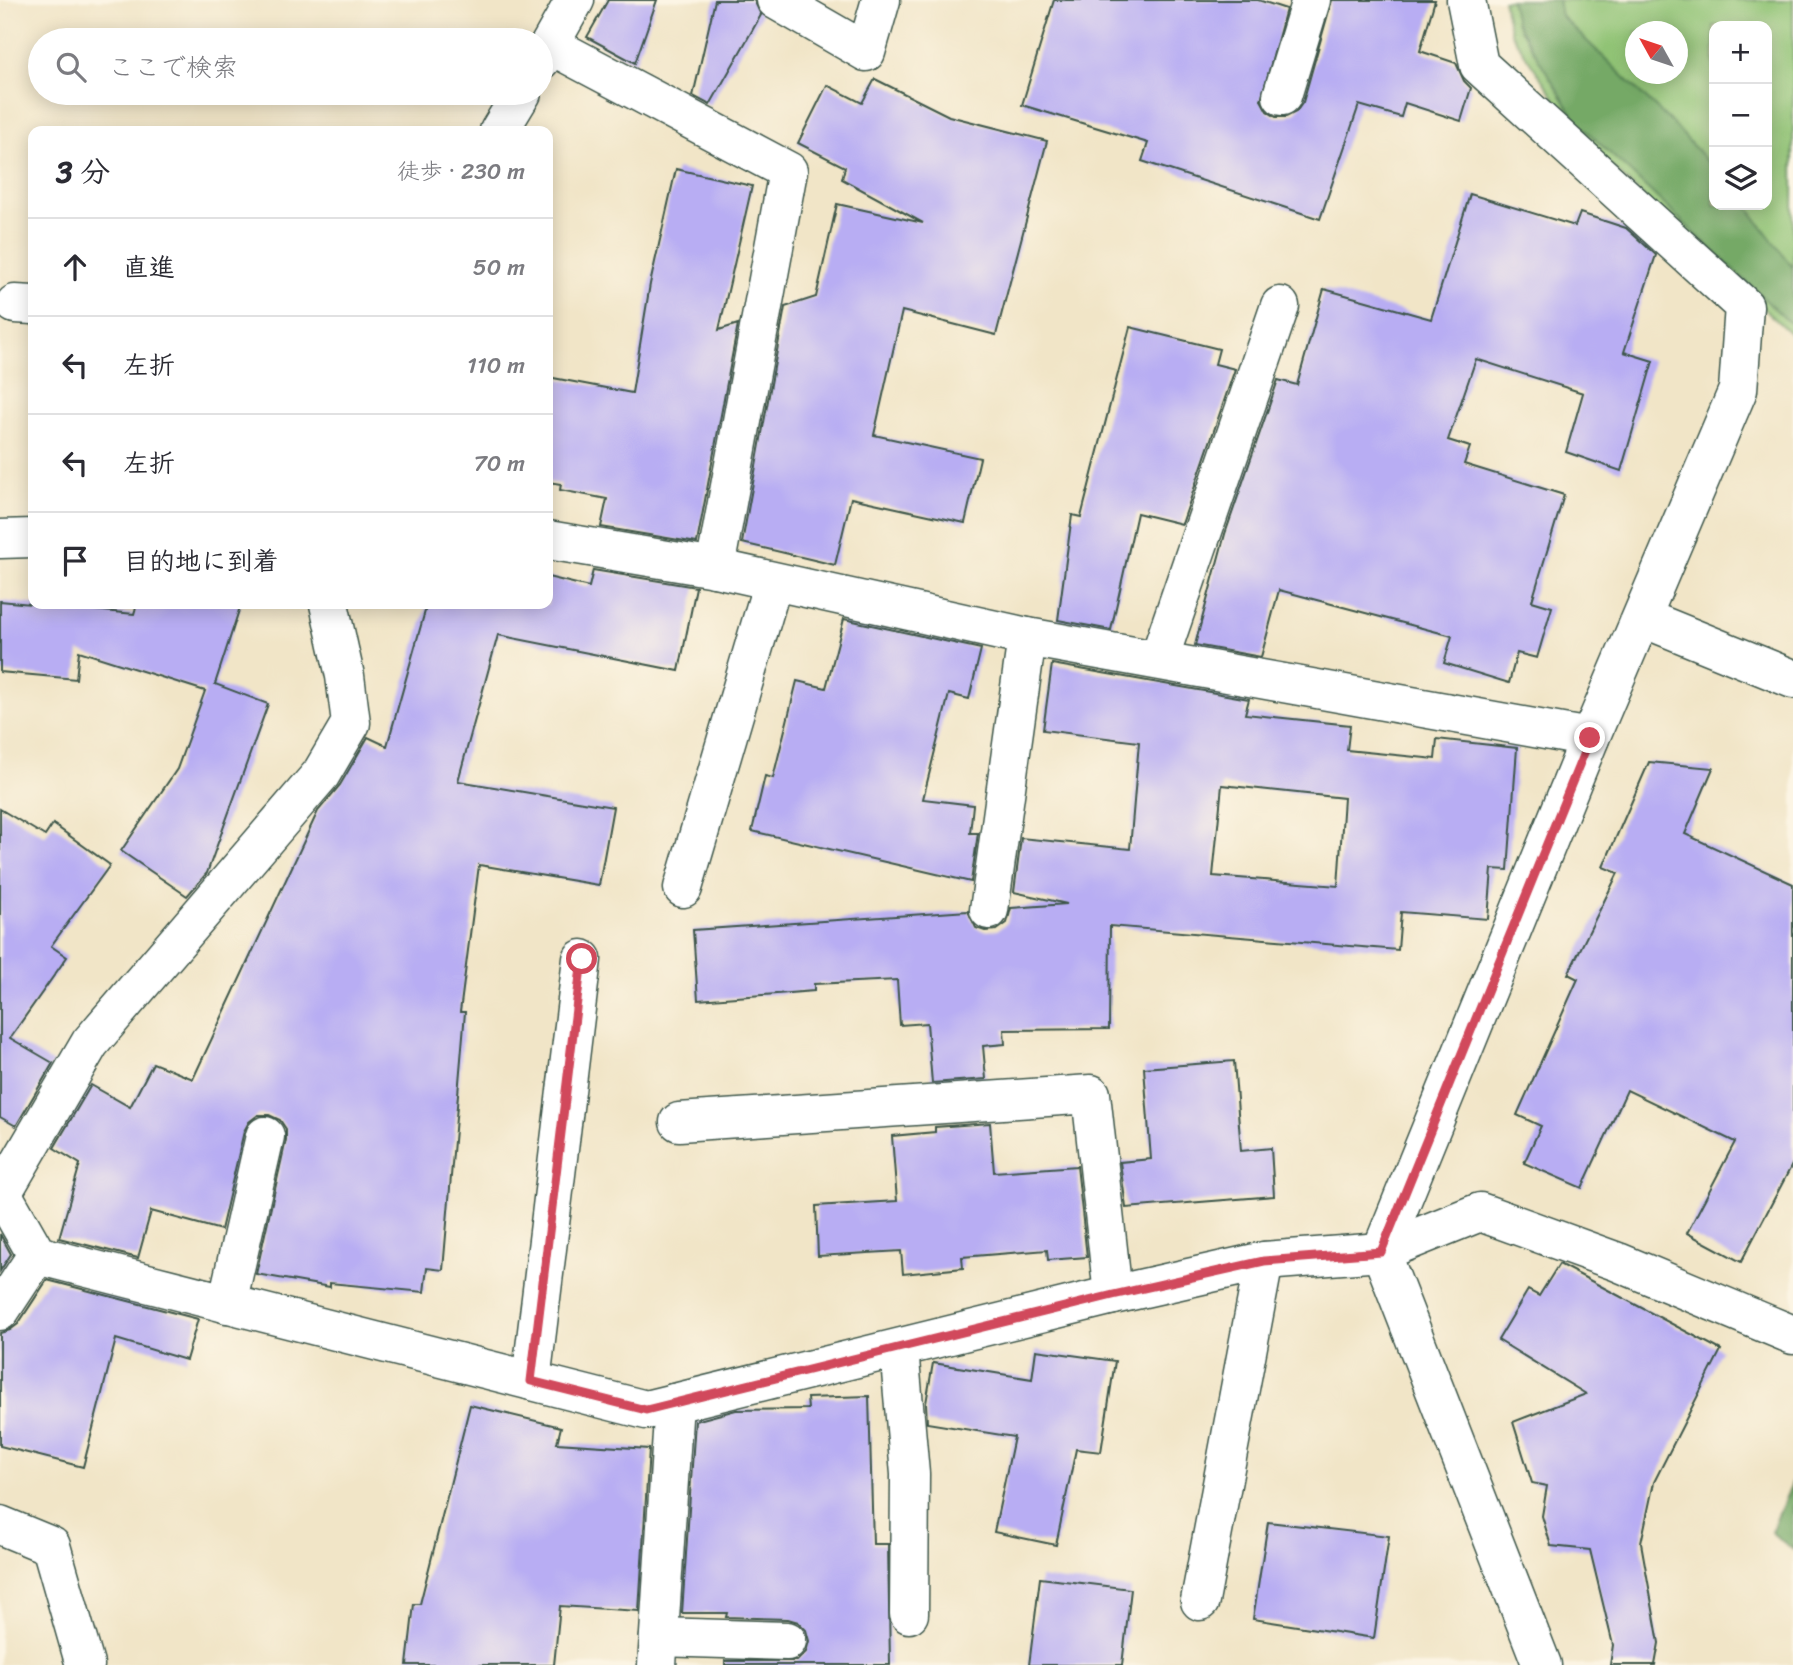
<!DOCTYPE html>
<html lang="ja">
<head>
<meta charset="utf-8">
<style>
  :root { --surface:#fff; --page:#f2f2f3; --text:#2b2b33; --muted:#7c7c81; --line:#e1e1e2 }
  body { margin:0; font-family:Sriracha,"Klee One",sans-serif; background:var(--page); color:var(--text) }
  .controls { position:absolute; right:21px; top:21px; display:grid; overflow:hidden; border-radius:14px; box-shadow:0 4px 18px #0003 }
  .controls button { width:63px; height:63px; display:grid; place-items:center; padding:0; border:0; border-bottom:2px solid var(--line); background:var(--surface); color:var(--text); font:35px sans-serif }
  .compass { position:absolute; left:1625px; top:21px; width:63px; height:63px; border-radius:50%; background:var(--surface); box-shadow:0 4px 18px #0003; rotate:310deg }
  .stop { position:absolute; width:21px; height:21px; margin:-16px; border:5px solid #d1495b; border-radius:50%; background:#fff }
  .stop.end { background:#d1495b; border-color:#fff; box-shadow:0 2px 7px #0008 }
  .list { margin:0; padding:0; list-style:none }
  h2 { display:flex; justify-content:space-between; align-items:center; height:91px; margin:0; padding:0 28px; font-size:30px }
  h2 small { font-size:23px; font-weight:400; color:var(--muted) }
  .list li { display:grid; grid-template-columns:46px 1fr auto; gap:21px; align-items:center; box-sizing:border-box; height:98px; padding:0 28px; border-top:2px solid var(--line) }
  .list b { display:block; font-size:26px; white-space:nowrap }
  .list em { font-size:23px; font-style:normal; color:var(--muted) }
  .icon { flex:none; width:38px; height:38px; fill:none; stroke:currentColor; stroke-width:2; stroke-linecap:round; stroke-linejoin:round }
  .map { position:relative; flex:none; width:1793px; height:1665px; overflow:hidden }
  .search { position:absolute; background:var(--surface); box-shadow:0 4px 18px #0003; left:28px; top:28px; width:525px; height:77px; display:flex; align-items:center; gap:18px; box-sizing:border-box; padding:0 24px; border-radius:38px; color:var(--muted); font-size:26px }
  .panel { position:absolute; background:var(--surface); box-shadow:0 4px 18px #0003; left:28px; top:126px; width:525px; height:483px; border-radius:14px }
  .map>svg:first-child { display:block }
  .green { fill:#90c375; stroke:#588054; stroke-width:2; fill-rule:evenodd }
  .forest { fill:#74a966; stroke:#4a734d; stroke-width:2 }
  .building { fill:#b8adf3; fill-rule:evenodd }
  .lines { fill:none; stroke-linecap:round; stroke-linejoin:round }
  .minor-casing { stroke:#3e564a; stroke-width:41 }
  .minor { stroke:#fff; stroke-width:38 }
  .route { stroke:#d1495b; stroke-width:9 }
</style>
</head>
<body>
<div class="map">
<svg width="1793" height="1665" viewBox="0 0 1793 1665">
  <rect width="100%" height="100%" fill="#fcf5e5"/>
  <filter id="ink" filterUnits="userSpaceOnUse"><feTurbulence type="fractalNoise" baseFrequency=".0143" numOctaves="2"/><feDisplacementMap in="SourceGraphic" scale="14" xChannelSelector="R" yChannelSelector="G"/><feConvolveMatrix kernelMatrix="1 2 1 2 8 2 1 2 1" color-interpolation-filters="sRGB"/></filter>
  <filter id="wash" filterUnits="userSpaceOnUse"><feTurbulence type="fractalNoise" baseFrequency=".00686" numOctaves="4" result="noise"/><feDisplacementMap in="SourceGraphic" scale="28" xChannelSelector="R" yChannelSelector="G"/><feGaussianBlur stdDeviation="1.57" result="paint"/><feColorMatrix in="noise" values="0 0 0 0 0 0 0 0 0 0 0 0 0 0 0 0 0 1.4 0 .05"/><feComposite in="paint" operator="in"/></filter>
  <g filter="url(#wash)">
    <rect width="100%" height="100%" fill="#f1e5c7"/>
    <path class="green" d="M1503,0H1793V336L1581,138L1511,33ZM1714,26H1767V205H1714ZM1636,32H1678V74H1636Z"/>
    <g class="forest">
      <polygon points="1511,0 1558,0 1561,16 1676,127 1714,169 1714,205 1746,205 1793,268 1793,326 1578,123 1516,22"/>
      <polygon points="1793,1481 1793,1550 1771,1532"/>
    </g>
    <g id="blocks">
      <g class="building">
        <polygon points="608,0 657,0 635,63 587,37"/>
        <polygon points="715,0 754,0 761,15 710,105 693,96"/>
        <polygon points="1054,0 1258,0 1286,9 1261,100 1267,111 1276,117 1286,117 1296,112 1303,102 1332,0 1435,0 1420,51 1456,63 1464,81 1471,88 1461,121 1405,103 1401,117 1359,105 1320,219 1142,161 1148,143 1022,105"/>
        <polygon points="875,79 949,116 1047,141 996,335 902,311 874,435 980,458 965,523 851,498 835,565 742,543 785,307 816,297 837,204 923,223 842,179 845,167 798,143 827,85 862,103"/>
        <polygon points="676,169 752,186 719,330 738,324 697,543 601,527 607,499 560,490 561,484 548,482 548,377 632,393 650,284"/>
        <polygon points="1470,194 1575,226 1580,213 1626,228 1656,255 1624,352 1653,361 1621,471 1566,452 1583,393 1476,359 1448,440 1470,447 1464,464 1564,495 1532,601 1552,607 1537,658 1517,653 1509,683 1444,663 1452,636 1279,590 1261,657 1195,645 1225,534 1278,380 1297,385 1324,289 1431,319"/>
        <polygon points="1130,327 1219,349 1215,364 1235,369 1182,524 1137,513 1111,630 1058,620 1072,515 1081,517"/>
        <polygon points="593,570 696,587 679,671 498,635 458,781 613,807 599,885 479,865 460,1012 465,1012 443,1270 427,1268 424,1292 330,1283 330,1287 256,1274 286,1140 286,1129 280,1120 269,1115 258,1115 249,1122 244,1131 221,1230 151,1211 138,1258 59,1238 80,1164 54,1148 91,1085 130,1107 153,1063 193,1079 318,811 340,785 368,737 387,746 427,604 548,604 548,577 589,587"/>
        <polygon points="0,601 134,614 137,604 241,604 215,684 268,704 207,873 187,896 121,851 177,769 205,691 79,651 76,679 0,672"/>
        <polygon points="844,619 981,649 969,699 949,694 923,799 973,805 970,833 978,833 971,882 752,831 765,776 773,778 797,681 826,688"/>
        <path d="M1052,664L1249,699L1245,714L1350,725L1347,750L1435,759L1437,739L1517,748L1508,870L1492,869L1488,919L1401,912L1398,950L1110,926L1109,1029L1004,1030L1005,1044L983,1046L986,1079L932,1083L927,1023L900,1025L897,980L814,984V991L698,1000L693,930L968,911L976,928L985,931L997,930L1007,923L1011,908L1067,904L1014,892L1021,838L1130,849L1139,742L1043,730ZM1222,785L1344,798L1338,886L1213,876Z"/>
        <polygon points="1649,762 1713,768 1685,834 1793,884 1793,1163 1741,1262 1687,1233 1735,1142 1627,1090 1582,1188 1524,1163 1541,1126 1517,1115 1578,979 1568,974 1618,873 1603,867"/>
        <polygon points="0,809 45,836 53,824 110,865 51,946 67,957 10,1038 53,1063 16,1126 0,1117"/>
        <polygon points="1234,1061 1241,1151 1271,1148 1274,1196 1126,1208 1120,1162 1151,1159 1144,1068"/>
        <polygon points="990,1123 994,1172 1077,1166 1087,1257 1048,1260 1047,1250 962,1257 963,1268 903,1274 901,1251 818,1256 816,1206 897,1201 892,1136 935,1132 935,1127"/>
        <polygon points="0,1234 11,1254 0,1271"/>
        <polygon points="1559,1264 1721,1350 1654,1482 1641,1543 1659,1643 1655,1665 1610,1665 1613,1645 1590,1550 1551,1546 1542,1516 1547,1486 1532,1483 1513,1422 1586,1394 1498,1340 1528,1290 1539,1296"/>
        <polygon points="47,1280 198,1319 186,1360 116,1339 83,1467 0,1446 0,1333 10,1330 18,1324"/>
        <polygon points="1036,1350 1115,1361 1101,1452 1076,1449 1056,1545 994,1532 1014,1437 927,1423 926,1403 933,1363 1032,1379"/>
        <polygon points="869,1396 873,1544 888,1544 890,1665 725,1665 725,1661 797,1661 806,1652 809,1641 806,1630 798,1622 788,1619 726,1617 727,1613 682,1613 695,1421 736,1410 808,1409 807,1398"/>
        <polygon points="470,1405 561,1427 557,1443 649,1449 639,1611 560,1606 554,1665 407,1665 414,1604 420,1604"/>
        <polygon points="1268,1522 1389,1536 1374,1638 1253,1619"/>
        <polygon points="1040,1578 1131,1589 1122,1665 1029,1665"/>
      </g>
    </g>
  </g>
  <g filter="url(#ink)">
    <use href="#blocks" fill-opacity="0" stroke="#3e564a" stroke-width="2"/>
    <g class="lines">
      <g class="minor-casing">
        <g id="minor">
          <polyline points="776,0 866,52 881,0"/>
          <polyline points="1466,0 1479,65 1744,306 1738,390 1590,738 1381,1252 1542,1665"/>
          <polyline points="550,45 788,171 715,568"/>
          <polyline points="541,60 575,0"/>
          <polyline points="1282,96 1311,0"/>
          <polyline points="499,131 522,93"/>
          <polyline points="15,304 33,305"/>
          <polyline points="0,539 33,538"/>
          <polyline points="548,540 715,568 1027,637 1590,738"/>
          <polyline points="1643,618 1793,679"/>
          <polyline points="1159,659 1280,306"/>
          <polyline points="683,888 773,582"/>
          <polyline points="989,910 1027,637"/>
          <polyline points="679,1122 1091,1094 1113,1295"/>
          <polyline points="0,1190 37,1255 646,1410 1113,1295 1264,1261 1381,1252 1480,1212 1618,1262 1793,1335"/>
          <polyline points="3,1192 90,1043 321,774 351,723 345,676 329,604"/>
          <polyline points="227,1304 265,1136"/>
          <polyline points="0,1311 37,1255"/>
          <polyline points="899,1349 910,1474 909,1614"/>
          <polyline points="531,1381 582,959"/>
          <polyline points="0,1525 51,1546 85,1665"/>
          <polyline points="1200,1601 1264,1261"/>
          <polyline points="659,1637 787,1641"/>
          <polyline points="657,1665 674,1403"/>
        </g>
      </g>
      <use href="#minor" class="minor"/>
    </g>
  </g>
  <g class="lines" filter="url(#ink)">
    <polyline class="route" points="582,959 531,1381 646,1410 1113,1295 1264,1261 1381,1252 1590,738"/>
  </g>
</svg>
<div class="controls">
<button>+</button>
<button>−</button>
<button><svg class="icon" aria-label="layers" viewBox="0 0 24 24"><path d="M12 4l9 5-9 5-9-5zM3 14l9 5 9-5"/></svg></button>
</div>
<svg class="compass" viewBox="-18 -18 36 36"><path d="M0-13l5 13h-10z" fill="#e53935"/><path d="M0 13l5-13h-10z" fill="#7c7c81"/></svg>
<div class="stop" style="left:582px;top:959px"></div>
<div class="stop end" style="left:1590px;top:738px"></div>
<div class="search"><svg class="icon" aria-label="search" viewBox="0 0 24 24"><circle cx="10" cy="10" r="6"/><path d="M15 15l6 6"/></svg>ここで検索</div>
<section class="panel">
<h2>3 分<small>徒歩 · 230 m</small></h2>
<ul class="list">
<li><svg class="icon" aria-label="ahead" viewBox="0 0 24 24"><path d="M12 20V5M6 11l6-6 6 6"/></svg><div><b>直進</b></div><em>50 m</em></li>
<li><svg class="icon" aria-label="left" viewBox="0 0 24 24"><path d="M17 20v-9H6M10 6l-5 5 5 5"/></svg><div><b>左折</b></div><em>110 m</em></li>
<li><svg class="icon" aria-label="left" viewBox="0 0 24 24"><path d="M17 20v-9H6M10 6l-5 5 5 5"/></svg><div><b>左折</b></div><em>70 m</em></li>
<li><svg class="icon" aria-label="arrive" viewBox="0 0 24 24"><path d="M6 21V4h12l-3 4 3 4H6"/></svg><div><b>目的地に到着</b></div></li>
</ul>
</section>
</div>
</body>
</html>
